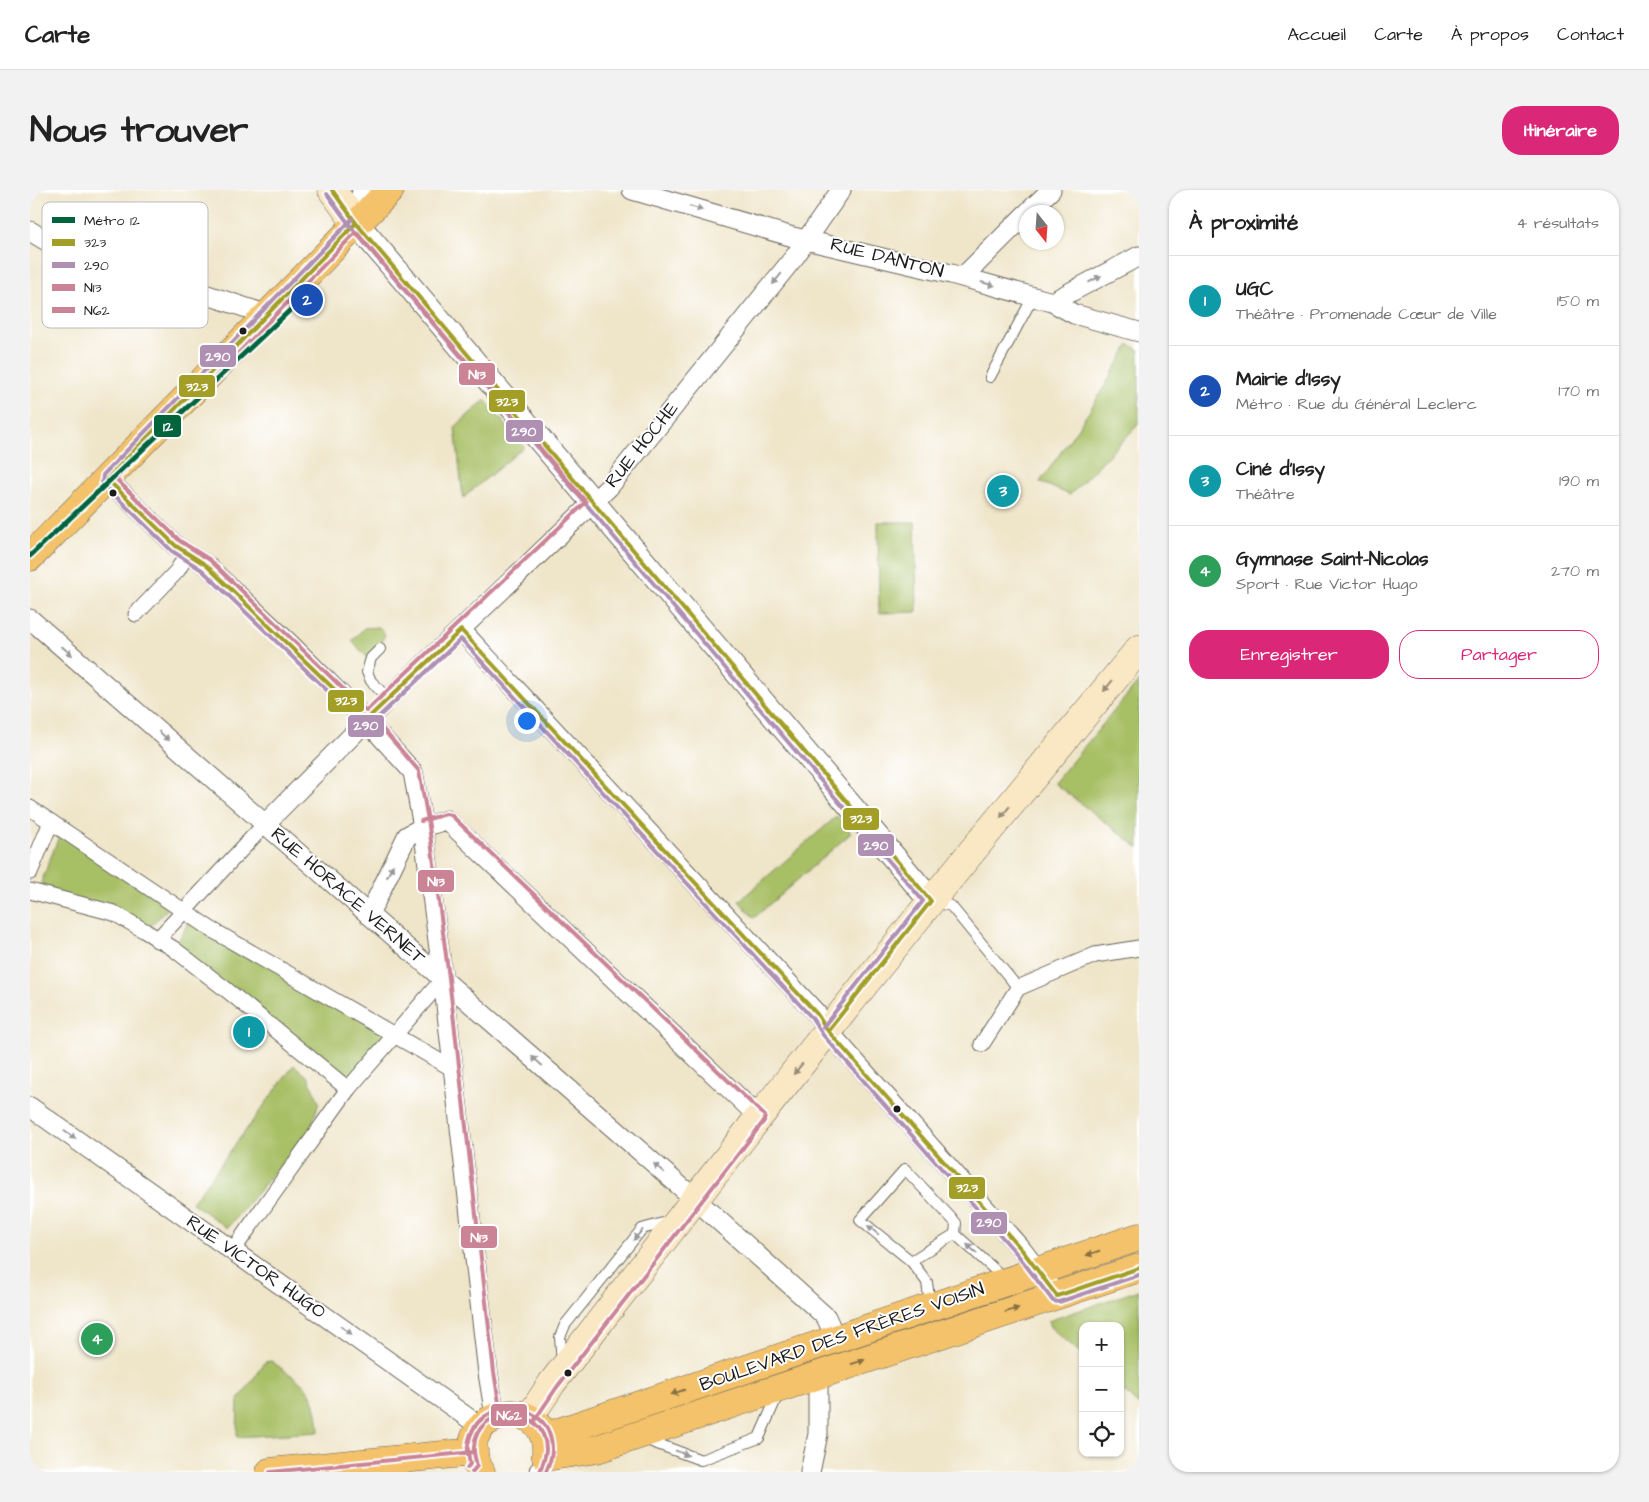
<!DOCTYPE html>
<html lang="fr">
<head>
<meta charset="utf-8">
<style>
  :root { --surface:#fff; --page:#f2f2f2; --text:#222; --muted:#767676; --line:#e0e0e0; --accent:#db2777 }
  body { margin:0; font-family:"Architects Daughter",sans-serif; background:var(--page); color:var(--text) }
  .controls { position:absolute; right:15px; bottom:15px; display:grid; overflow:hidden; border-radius:10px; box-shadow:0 1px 4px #0004 }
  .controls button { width:45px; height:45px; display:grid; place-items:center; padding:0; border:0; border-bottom:1px solid var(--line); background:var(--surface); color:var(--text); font:25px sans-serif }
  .compass { position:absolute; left:989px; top:15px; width:45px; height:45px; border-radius:50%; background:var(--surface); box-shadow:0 1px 4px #0004; rotate:163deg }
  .you { position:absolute; left:496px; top:530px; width:18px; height:18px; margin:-12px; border:4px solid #fff; border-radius:50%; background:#1a73e8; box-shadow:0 0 0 8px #1a73e833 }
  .badge { display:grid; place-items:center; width:32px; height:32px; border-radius:50%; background:var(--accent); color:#fff; font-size:16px; font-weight:700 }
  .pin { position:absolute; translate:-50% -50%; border:2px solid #fff; box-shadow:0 1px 5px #0006 }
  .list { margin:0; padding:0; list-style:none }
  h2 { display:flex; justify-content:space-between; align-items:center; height:65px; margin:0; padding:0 20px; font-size:21px }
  h2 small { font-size:16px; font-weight:400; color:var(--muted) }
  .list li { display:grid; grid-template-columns:32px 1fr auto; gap:15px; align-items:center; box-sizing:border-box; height:90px; padding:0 20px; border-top:1px solid var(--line) }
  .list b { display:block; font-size:19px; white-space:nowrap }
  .list p { margin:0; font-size:16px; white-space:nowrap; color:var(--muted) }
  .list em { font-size:16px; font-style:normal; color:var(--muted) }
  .actions { display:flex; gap:10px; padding:15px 20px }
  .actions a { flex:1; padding:11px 0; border:1px solid var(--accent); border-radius:20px; text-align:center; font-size:18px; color:var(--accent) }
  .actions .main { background:var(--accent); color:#fff }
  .icon { flex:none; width:28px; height:28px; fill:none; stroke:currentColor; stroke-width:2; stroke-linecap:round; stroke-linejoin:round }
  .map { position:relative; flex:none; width:1109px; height:1282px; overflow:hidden; border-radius:20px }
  header { display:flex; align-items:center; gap:30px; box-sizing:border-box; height:70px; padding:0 25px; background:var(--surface); border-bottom:1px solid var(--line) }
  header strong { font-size:24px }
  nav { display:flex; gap:28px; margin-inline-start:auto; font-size:18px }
  .intro { display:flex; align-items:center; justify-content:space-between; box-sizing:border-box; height:120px; padding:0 30px }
  h1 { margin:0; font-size:35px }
  .button { padding:12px 22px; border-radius:20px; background:var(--accent); color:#fff; font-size:18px; font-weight:700 }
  main { display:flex; gap:30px; padding:0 30px }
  aside { flex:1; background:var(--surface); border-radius:20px; box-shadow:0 1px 4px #0004 }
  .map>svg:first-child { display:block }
  .green { fill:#a7bf65; stroke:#626e40 }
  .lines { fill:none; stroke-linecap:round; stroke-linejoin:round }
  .service-casing { stroke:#666259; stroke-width:12 }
  .pedestrian-casing { stroke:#666259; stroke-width:17 }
  .minor-casing { stroke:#666259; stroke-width:21 }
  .tertiary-casing { stroke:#666259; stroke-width:26 }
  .secondary-casing { stroke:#666259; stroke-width:29 }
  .primary-casing { stroke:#666259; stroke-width:29 }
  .service { stroke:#fff; stroke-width:10 }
  .pedestrian { stroke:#fff; stroke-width:15 }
  .minor { stroke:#fff; stroke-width:19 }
  .tertiary { stroke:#fff; stroke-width:24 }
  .secondary { stroke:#fae7c3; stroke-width:28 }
  .primary { stroke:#f3c26a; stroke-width:28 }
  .bus-1-casing { stroke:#fff; stroke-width:8 }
  .bus-2-casing { stroke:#fff; stroke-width:8 }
  .bus-3-casing { stroke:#fff; stroke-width:8 }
  .bus-4-casing { stroke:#fff; stroke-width:8 }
  .bus-1 { stroke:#a29e26; stroke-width:4 }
  .bus-2 { stroke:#af8fb2; stroke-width:4 }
  .bus-3 { stroke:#ca8495; stroke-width:4 }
  .bus-4 { stroke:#ca8495; stroke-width:4 }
  .metro-1-casing { stroke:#fff; stroke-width:9 }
  .metro-1 { stroke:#00643c; stroke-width:5 }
  .oneway { fill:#999 }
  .oneway2 { fill:#968c78 }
  .oneway3 { fill:#886f43 }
  .bus-dot { fill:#1c1c1c; stroke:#fff; stroke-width:2 }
  .labels { text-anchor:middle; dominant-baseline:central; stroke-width:4; stroke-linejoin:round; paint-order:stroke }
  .street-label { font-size:19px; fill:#1c1c1c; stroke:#fff }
  .key { fill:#fff; stroke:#bbb; stroke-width:1 }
  .key-label { font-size:14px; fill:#1c1c1c }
  .line-badge { stroke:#fff; stroke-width:2 }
  .badge-label { font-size:14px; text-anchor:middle; font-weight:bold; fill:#fff }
</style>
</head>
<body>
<header>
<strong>Carte</strong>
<nav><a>Accueil</a><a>Carte</a><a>À propos</a><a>Contact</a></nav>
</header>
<div class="intro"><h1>Nous trouver</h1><a class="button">Itinéraire</a></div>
<main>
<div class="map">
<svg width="1109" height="1282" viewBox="0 0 1109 1282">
  <rect width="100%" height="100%" fill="#fff"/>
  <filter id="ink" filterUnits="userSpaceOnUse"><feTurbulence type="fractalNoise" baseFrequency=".02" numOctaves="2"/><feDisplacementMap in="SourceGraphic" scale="10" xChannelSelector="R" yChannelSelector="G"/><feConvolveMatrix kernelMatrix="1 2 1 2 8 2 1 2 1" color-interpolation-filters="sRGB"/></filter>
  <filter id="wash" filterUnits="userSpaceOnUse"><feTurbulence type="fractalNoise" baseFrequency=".0096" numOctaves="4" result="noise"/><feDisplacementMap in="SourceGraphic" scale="20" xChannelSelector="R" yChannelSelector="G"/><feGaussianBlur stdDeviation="1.12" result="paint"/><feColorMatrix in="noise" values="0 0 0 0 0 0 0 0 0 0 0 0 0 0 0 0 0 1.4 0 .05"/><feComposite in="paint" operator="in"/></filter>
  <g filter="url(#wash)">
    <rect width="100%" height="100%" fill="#efe5c9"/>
    <g class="green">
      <polygon points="1099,155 1109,159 1109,231 1105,238 1040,305 1010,292 1059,222"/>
      <polygon points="455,210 494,257 433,308 425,237"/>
      <polygon points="848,332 885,332 887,422 849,423"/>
      <polygon points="349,437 355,444 350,456 337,467 322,451 334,438"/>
      <polygon points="1109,491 1109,658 1024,593"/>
      <polygon points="807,626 821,643 724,728 709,711"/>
      <polygon points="32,638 143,714 115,741 8,701"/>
      <polygon points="162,726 365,845 318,899 144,759"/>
      <polygon points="264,875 278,887 289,912 280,941 197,1038 162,1013"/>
      <polygon points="1109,1100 1109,1215 1090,1198 1090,1136 1053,1136 1053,1165 1020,1137 1018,1131"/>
      <polygon points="967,1106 969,1111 566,1248 564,1243"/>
      <path d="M241,1171C276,1196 286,1197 289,1242L207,1247L208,1211L235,1172Z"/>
    </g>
  </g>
  <g filter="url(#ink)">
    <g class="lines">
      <g class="service-casing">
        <g id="service">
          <polyline points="960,187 1003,107"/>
          <polyline points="350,459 341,468 337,482 341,491 358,509"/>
          <polyline points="903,712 921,716 988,798"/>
          <polyline points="881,1071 830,1030 875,979 926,1033 925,1044"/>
          <polyline points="900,1116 897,1092 881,1071 925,1044 975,1089"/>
          <polyline points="532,1173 530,1147 535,1135 612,1039 640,1031"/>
          <polyline points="614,1249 671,1270 729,1248 749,1202"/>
        </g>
      </g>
      <g class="pedestrian-casing">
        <g id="pedestrian">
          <polyline points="106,424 147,381 158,363"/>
          <polyline points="0,618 179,738 423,879"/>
          <polyline points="0,682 21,632"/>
          <polyline points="0,701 84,723 115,741 144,759 198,801 318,899"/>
          <polyline points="127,750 235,634"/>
          <polyline points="952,854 988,798 1065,765 1109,758"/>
          <polyline points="203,1060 318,899 413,789"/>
        </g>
      </g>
      <g class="minor-casing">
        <g id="minor">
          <polyline points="602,0 763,47 921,84 1022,112 1044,124 1109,142"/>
          <polyline points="998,22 1021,0"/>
          <polyline points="326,33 332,0"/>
          <polyline points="0,41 20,53 238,125"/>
          <polyline points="933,87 996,24"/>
          <polyline points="1022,112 1109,66"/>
          <polyline points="77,289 146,356 176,375 261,455 336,530 383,582 393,637 413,789 458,1183 465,1226"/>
          <polyline points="0,429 666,1010 796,1127 806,1149"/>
          <polyline points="431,440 787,824 798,841 992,1060 1027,1106"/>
          <polyline points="235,634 358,509 579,297 766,65 811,0"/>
          <polyline points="339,725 377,646 393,637 417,630 729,927"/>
          <polyline points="0,917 451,1237"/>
          <polyline points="509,1281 510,1282"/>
          <polyline points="780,1282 788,1244 788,1185"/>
        </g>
      </g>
      <g class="tertiary-casing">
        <polyline id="tertiary" points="326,33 901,711"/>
      </g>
      <g class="secondary-casing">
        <g id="secondary">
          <polyline points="302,0 326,33"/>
          <polyline points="499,1228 522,1193 729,927 901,711 1109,459"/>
        </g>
      </g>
      <g class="primary-casing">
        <g id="primary">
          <polyline points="0,367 360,0"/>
          <polyline points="514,1247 1109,1047"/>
          <polyline points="516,1267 567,1259 1109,1078"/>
          <polyline points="240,1282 444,1262"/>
          <path d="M451,1282C413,1224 520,1195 516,1265"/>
        </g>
      </g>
      <use href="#service" class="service"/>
      <use href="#pedestrian" class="pedestrian"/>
      <use href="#minor" class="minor"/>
      <use href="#tertiary" class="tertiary"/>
      <use href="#secondary" class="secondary"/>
      <use href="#primary" class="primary"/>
      <g class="bus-1-casing">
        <g id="bus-1">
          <polyline points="302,0 326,33 901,711 798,841"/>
          <polyline points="326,33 77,289 146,356 176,375 336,530 431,440 787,824 798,841 992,1060 1027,1106 1109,1078"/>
        </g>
      </g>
      <g class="bus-2-casing">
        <g id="bus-2">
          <polyline points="297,4 321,37 893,711 793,837"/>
          <polyline points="322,29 73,285 72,293 142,361 172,380 334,536 340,535 431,449 782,828 793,845 987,1064 1023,1111 1029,1112 1109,1085"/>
        </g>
      </g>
      <g class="bus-3-casing">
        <g id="bus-3">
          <polygon points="326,42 556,312 336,521 180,370 150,351 86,289"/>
          <polyline points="345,530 389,581 399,636 419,788 464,1182 471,1225"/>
          <polyline points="391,631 416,624 421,625 735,926 734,931 527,1197 504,1231"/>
          <path d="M437,1278L440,1274C439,1268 437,1261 438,1255C445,1204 523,1207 522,1260C522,1267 519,1275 516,1282"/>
        </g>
      </g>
      <g class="bus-4-casing">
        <g id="bus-4">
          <polyline points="240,1282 444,1262"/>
          <path d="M442,1282L447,1276C446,1270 443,1263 444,1257C446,1214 515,1213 516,1259C516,1267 512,1275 510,1282"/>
        </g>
      </g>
      <use href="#bus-1" class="bus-1"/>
      <use href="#bus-2" class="bus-2"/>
      <use href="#bus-3" class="bus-3"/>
      <use href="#bus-4" class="bus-4"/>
      <g class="metro-1-casing">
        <polyline id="metro-1" points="0,366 275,106"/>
      </g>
      <use href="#metro-1" class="metro-1"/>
    </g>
    <defs><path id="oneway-solid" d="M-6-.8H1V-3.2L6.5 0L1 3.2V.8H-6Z" transform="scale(1.25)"/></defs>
    <g class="oneway">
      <use href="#oneway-solid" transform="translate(666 18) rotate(16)"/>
      <use href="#oneway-solid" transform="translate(747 89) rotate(129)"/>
      <use href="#oneway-solid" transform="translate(1065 89) rotate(-28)"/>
      <use href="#oneway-solid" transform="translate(958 94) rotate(15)"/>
      <use href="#oneway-solid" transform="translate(37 461) rotate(41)"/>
      <use href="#oneway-solid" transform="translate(134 546) rotate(41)"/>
      <use href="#oneway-solid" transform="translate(360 681) rotate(-64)"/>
      <use href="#oneway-solid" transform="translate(507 871) rotate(-139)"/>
      <use href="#oneway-solid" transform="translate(40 945) rotate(35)"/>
      <use href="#oneway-solid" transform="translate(629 978) rotate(-139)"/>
      <use href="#oneway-solid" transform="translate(843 1040) rotate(-141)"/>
      <use href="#oneway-solid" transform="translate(608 1045) rotate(132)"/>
      <use href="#oneway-solid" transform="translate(942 1059) rotate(-138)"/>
      <use href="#oneway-solid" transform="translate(316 1140) rotate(35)"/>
      <use href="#oneway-solid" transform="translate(652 1263) rotate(21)"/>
    </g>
    <g class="oneway2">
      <use href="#oneway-solid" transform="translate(1078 496) rotate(129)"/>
      <use href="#oneway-solid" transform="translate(975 622) rotate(130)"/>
      <use href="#oneway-solid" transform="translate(768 879) rotate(130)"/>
    </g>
    <g class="oneway3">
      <use href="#oneway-solid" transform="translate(1063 1063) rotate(161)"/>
      <use href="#oneway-solid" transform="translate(982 1120) rotate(-18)"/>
      <use href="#oneway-solid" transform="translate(828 1172) rotate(-18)"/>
      <use href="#oneway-solid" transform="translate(648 1202) rotate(161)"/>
    </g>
  </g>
  <g class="bus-dot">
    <circle cx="213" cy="141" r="4.5"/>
    <circle cx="83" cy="303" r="4.5"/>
    <circle cx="867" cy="919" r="4.5"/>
    <circle cx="538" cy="1183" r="4.5"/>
  </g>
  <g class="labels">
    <g class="street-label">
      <text transform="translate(857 68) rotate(14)">RUE DANTON</text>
      <text transform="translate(612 255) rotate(-51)">RUE HOCHE</text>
      <text transform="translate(318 706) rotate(41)">RUE HORACE VERNET</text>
      <text transform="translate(226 1077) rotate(35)">RUE VICTOR HUGO</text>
      <text transform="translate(812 1147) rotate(-19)">BOULEVARD DES FRÈRES VOISIN</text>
    </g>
  </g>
  <rect x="12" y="12" width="166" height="126" rx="8" class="key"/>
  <rect x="22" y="27" width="23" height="6" fill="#00643c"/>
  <rect x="22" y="49" width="23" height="7" fill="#a29e26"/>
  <rect x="22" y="72" width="23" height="6" fill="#af8fb2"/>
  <rect x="22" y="94" width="23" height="7" fill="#ca8495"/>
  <rect x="22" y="117" width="23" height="6" fill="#ca8495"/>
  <g class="key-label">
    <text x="54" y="35">Métro 12</text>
    <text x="54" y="57">323</text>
    <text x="54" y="80">290</text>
    <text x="54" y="102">N13</text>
    <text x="54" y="125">N62</text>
  </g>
  <g class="line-badge">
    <rect x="169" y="154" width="38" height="24" rx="5" fill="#af8fb2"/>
    <rect x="428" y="172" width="38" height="24" rx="5" fill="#ca8495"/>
    <rect x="148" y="184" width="38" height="24" rx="5" fill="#a29e26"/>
    <rect x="458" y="199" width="38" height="24" rx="5" fill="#a29e26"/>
    <rect x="123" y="224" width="29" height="24" rx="5" fill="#00643c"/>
    <rect x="475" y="229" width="39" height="24" rx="5" fill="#af8fb2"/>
    <rect x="297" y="499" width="38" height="24" rx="5" fill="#a29e26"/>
    <rect x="317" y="524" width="38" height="24" rx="5" fill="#af8fb2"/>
    <rect x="812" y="617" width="38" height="24" rx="5" fill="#a29e26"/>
    <rect x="827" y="643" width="38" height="24" rx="5" fill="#af8fb2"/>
    <rect x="387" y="679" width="38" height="24" rx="5" fill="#ca8495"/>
    <rect x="918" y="986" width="38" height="24" rx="5" fill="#a29e26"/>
    <rect x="940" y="1021" width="38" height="24" rx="5" fill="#af8fb2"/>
    <rect x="430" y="1035" width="38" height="24" rx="5" fill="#ca8495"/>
    <rect x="460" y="1213" width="38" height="24" rx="5" fill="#ca8495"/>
  </g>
  <g class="badge-label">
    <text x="188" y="171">290</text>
    <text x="447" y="189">N13</text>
    <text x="167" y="201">323</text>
    <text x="477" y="216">323</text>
    <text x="138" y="241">12</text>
    <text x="494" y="246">290</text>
    <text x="316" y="515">323</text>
    <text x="336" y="540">290</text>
    <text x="831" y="633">323</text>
    <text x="846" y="660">290</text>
    <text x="406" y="696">N13</text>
    <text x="937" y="1002">323</text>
    <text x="959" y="1037">290</text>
    <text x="449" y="1052">N13</text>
    <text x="479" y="1230">N62</text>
  </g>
</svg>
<div class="controls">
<button>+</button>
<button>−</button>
<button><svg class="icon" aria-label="locate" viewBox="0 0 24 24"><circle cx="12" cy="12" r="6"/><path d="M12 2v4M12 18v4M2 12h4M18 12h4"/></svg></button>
</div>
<svg class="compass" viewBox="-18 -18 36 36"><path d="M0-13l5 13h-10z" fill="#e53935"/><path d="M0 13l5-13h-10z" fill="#767676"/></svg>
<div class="you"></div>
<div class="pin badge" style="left:219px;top:842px;background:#0f9aa8">1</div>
<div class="pin badge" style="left:277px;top:110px;background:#1a4fb4">2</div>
<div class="pin badge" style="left:973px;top:301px;background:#0f9aa8">3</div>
<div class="pin badge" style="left:67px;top:1149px;background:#2e9e5b">4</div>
</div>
<aside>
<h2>À proximité<small>4 résultats</small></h2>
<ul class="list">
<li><span class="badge" style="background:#0f9aa8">1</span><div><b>UGC</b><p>Théâtre · Promenade Cœur de Ville</p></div><em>150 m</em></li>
<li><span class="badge" style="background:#1a4fb4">2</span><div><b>Mairie d'Issy</b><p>Métro · Rue du Général Leclerc</p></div><em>170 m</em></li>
<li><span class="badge" style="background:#0f9aa8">3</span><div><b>Ciné d'Issy</b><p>Théâtre</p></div><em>190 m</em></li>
<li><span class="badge" style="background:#2e9e5b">4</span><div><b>Gymnase Saint-Nicolas</b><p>Sport · Rue Victor Hugo</p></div><em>270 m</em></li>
</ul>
<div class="actions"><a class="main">Enregistrer</a><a>Partager</a></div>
</aside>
</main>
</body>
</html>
